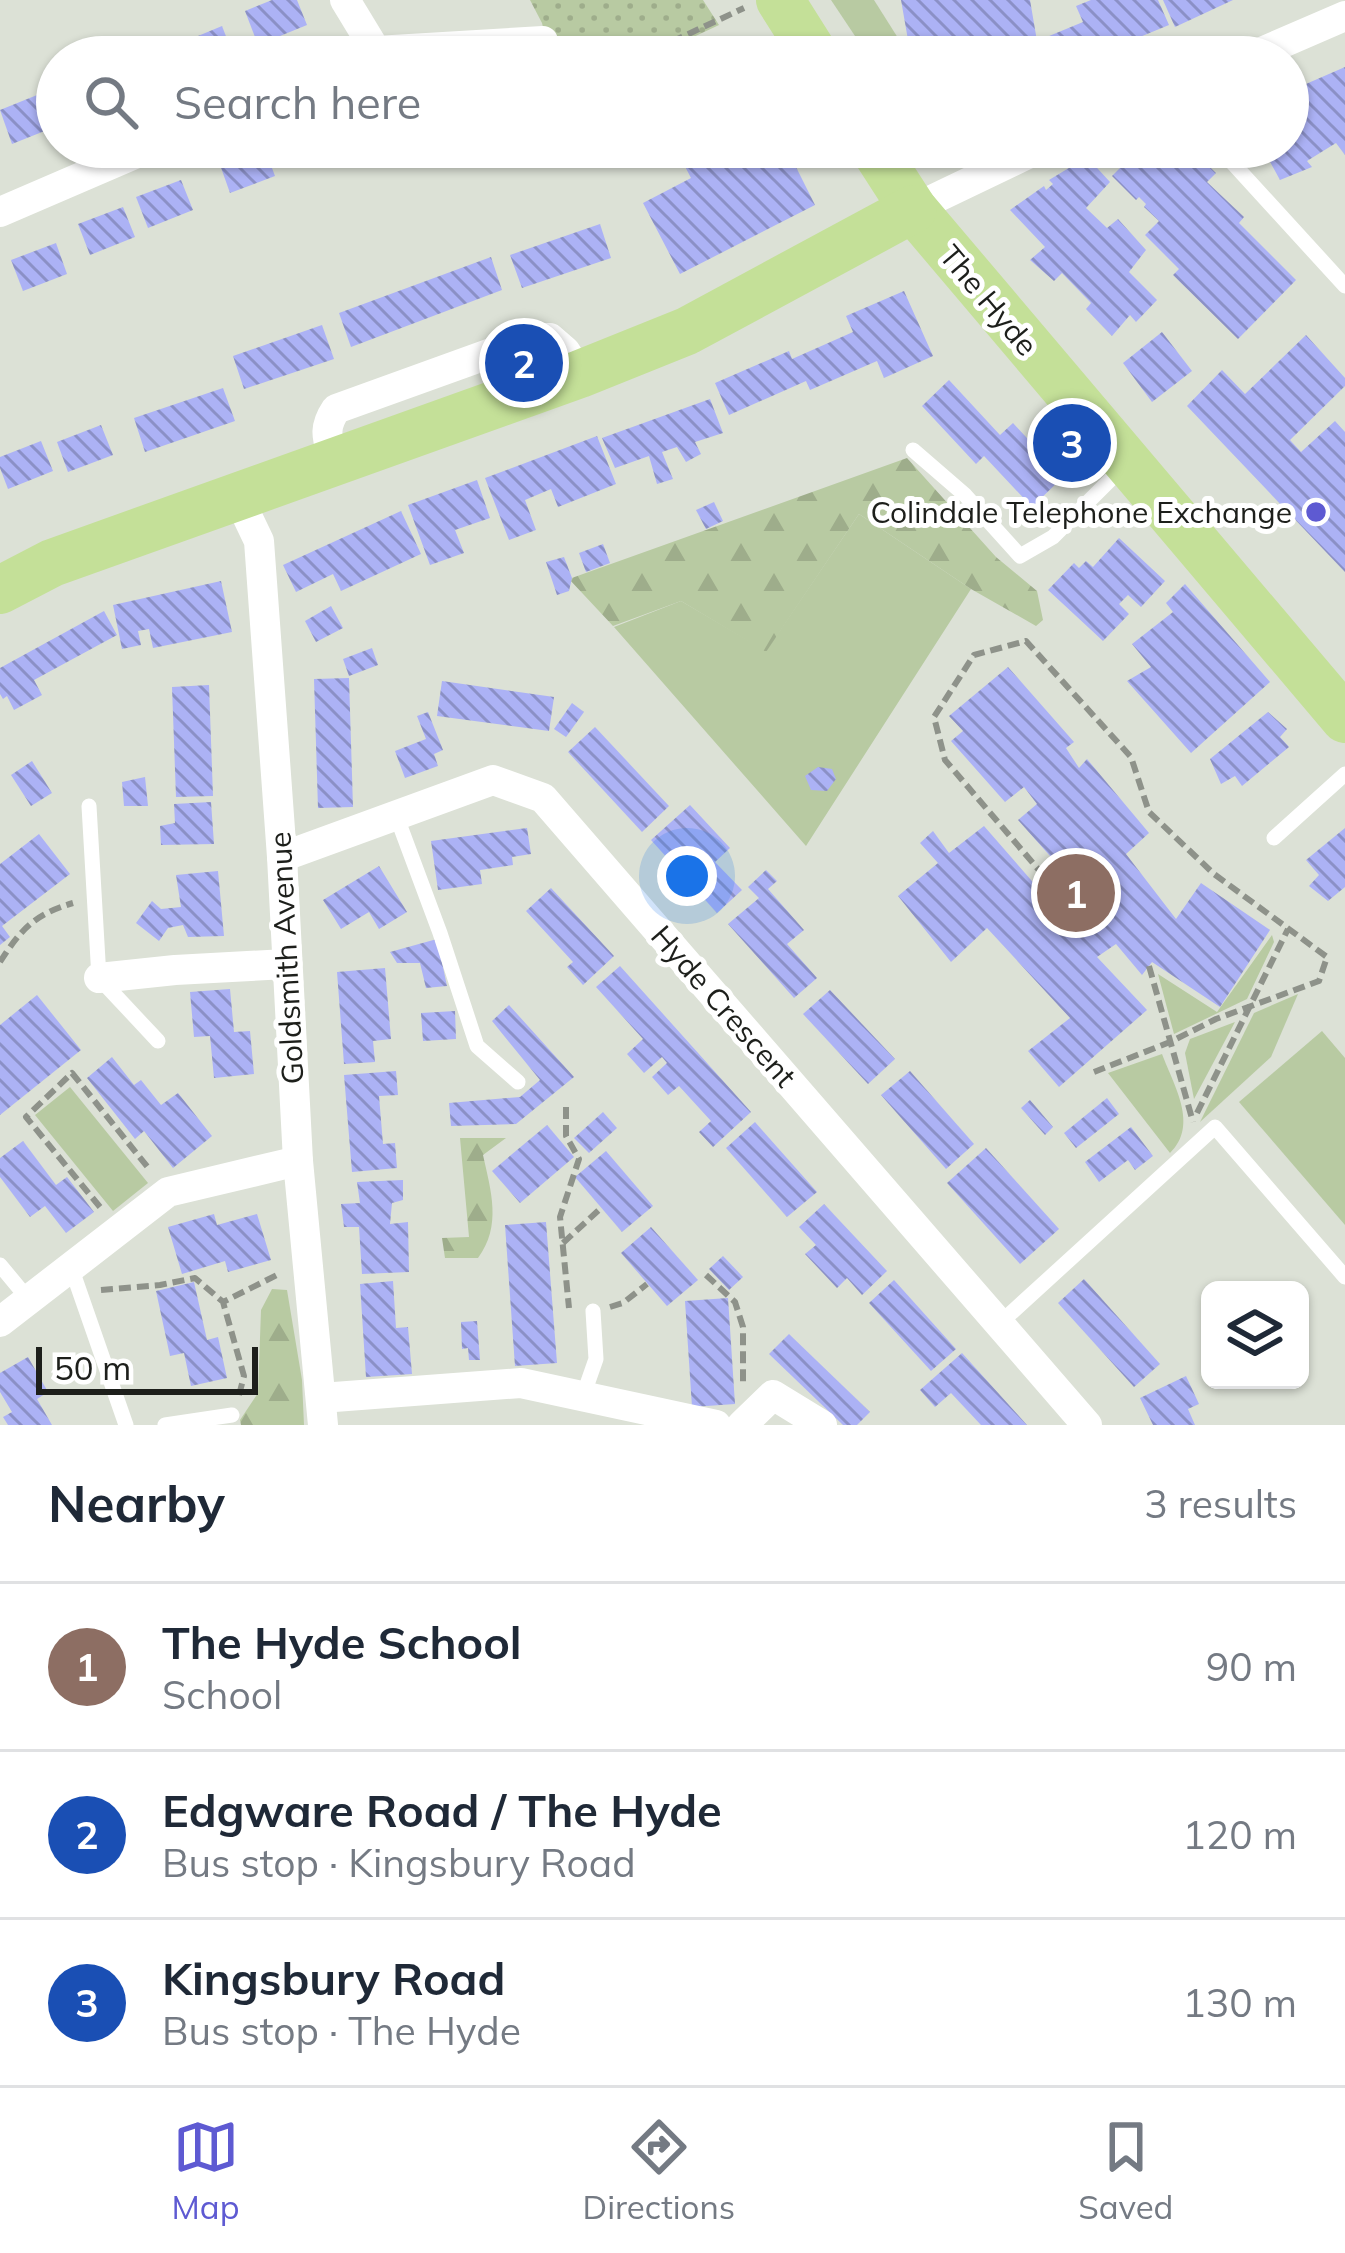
<!DOCTYPE html>
<html lang="en">
<head>
<meta charset="utf-8">
<style>
  :root { --surface:#fff; --page:#f6f6f7; --text:#1f2937; --muted:#747a83; --line:#e0e1e3; --accent:#5e5ad2 }
  body { margin:0; font-family:Mulish,sans-serif; background:var(--page); color:var(--text) }
  .controls { position:absolute; right:36px; bottom:36px; display:grid; overflow:hidden; border-radius:18px; box-shadow:0 3px 9px #0004 }
  .controls button { width:108px; height:108px; display:grid; place-items:center; padding:0; border:0; border-bottom:3px solid var(--line); background:var(--surface); color:var(--text); font:60px sans-serif }
  .scale { position:absolute; left:36px; bottom:30px; width:222px; box-sizing:border-box; padding-left:12px; border:6px solid #1d1f1b; border-top:0; font-size:33px; line-height:42px; white-space:nowrap; color:#1d1f1b; -webkit-text-stroke:9px #fff; paint-order:stroke }
  .you { position:absolute; left:687px; top:876px; width:42px; height:42px; margin:-30px; border:9px solid #fff; border-radius:50%; background:#1a73e8; box-shadow:0 0 0 18px #1a73e833 }
  .badge { display:grid; place-items:center; width:78px; height:78px; border-radius:50%; background:var(--accent); color:#fff; font-size:39px; font-weight:700 }
  .pin { position:absolute; translate:-50% -50%; border:6px solid #fff; box-shadow:0 3px 12px #0006 }
  .list { margin:0; padding:0; list-style:none }
  h2 { display:flex; justify-content:space-between; align-items:center; height:156px; margin:0; padding:0 48px; font-size:51px }
  h2 small { font-size:39px; font-weight:400; color:var(--muted) }
  .list li { display:grid; grid-template-columns:78px 1fr auto; gap:36px; align-items:center; box-sizing:border-box; height:168px; padding:0 48px; border-top:3px solid var(--line) }
  .list b { display:block; font-size:45px; white-space:nowrap }
  .list p { margin:0; font-size:39px; white-space:nowrap; color:var(--muted) }
  .list em { font-size:39px; font-style:normal; color:var(--muted) }
  .icon { flex:none; width:66px; height:66px; fill:none; stroke:currentColor; stroke-width:2; stroke-linecap:round; stroke-linejoin:round }
  .map { position:relative; flex:none; width:1345px; height:1425px; overflow:hidden }
  .search { position:absolute; background:var(--surface); box-shadow:0 3px 9px #0004; left:36px; right:36px; top:36px; height:132px; display:flex; align-items:center; gap:30px; box-sizing:border-box; padding:0 42px; border-radius:66px; color:var(--muted); font-size:45px }
  .sheet { height:660px; background:var(--surface) }
  nav { display:flex; justify-content:space-around; align-items:center; box-sizing:border-box; height:168px; border-top:3px solid var(--line); background:var(--surface); font-size:33px; color:var(--muted) }
  nav a { display:grid; justify-items:center; gap:6px }
  nav .on { color:var(--accent) }
  .map>svg:first-child { display:block }
  .green { fill:#b8caa2 }
  .forest { fill:url(#forest-firs) }
  .park { fill:url(#park-dots) }
  .building { fill:url(#building-back-hatch) }
  .lines { fill:none; stroke-linecap:round; stroke-linejoin:round }
  .path { stroke:#8e928a; stroke-width:6; stroke-dasharray:12 6; stroke-linecap:butt }
  .lane { stroke:#fff; stroke-width:15 }
  .street { stroke:#fff; stroke-width:30 }
  .primary { stroke:#c4e098; stroke-width:48 }
  .poi-dot { fill:#5e5ad2; stroke:#fff; stroke-width:4.5 }
  .labels { text-anchor:middle; dominant-baseline:central; stroke-width:10; stroke-linejoin:round; paint-order:stroke }
  .street-label { font-size:30px; fill:#1d1f1b; stroke:#fff }
  .poi-label { font-size:30px; fill:#1d1f1b; stroke:#fff; text-anchor:end }
</style>
</head>
<body>
<div class="map">
<svg width="1345" height="1425" viewBox="0 0 1345 1425">
  <defs>
    <pattern id="forest-firs" width="22" height="20" patternUnits="userSpaceOnUse" patternTransform="scale(3)"><rect width="22" height="20" fill="#b8caa2"/><path d="M5 1l3.5 6h-7zM16 11l3.5 6h-7z" fill="#9ead8b"/></pattern>
    <pattern id="park-dots" width="8" height="8" patternUnits="userSpaceOnUse" patternTransform="scale(3)"><rect width="8" height="8" fill="#b8caa2"/><path d="M2 2h.1M6 6h.1" fill="none" stroke="#9ead8b" stroke-width="1.8" stroke-linecap="round"/></pattern>
    <pattern id="building-back-hatch" width="6" height="6" patternUnits="userSpaceOnUse" patternTransform="scale(3)"><rect width="6" height="6" fill="#acb2f5"/><path d="M-1 5l2 2M0 0l6 6M5-1l2 2" fill="none" stroke="#8b90c6"/></pattern>
  </defs>
  <rect width="100%" height="100%" fill="#dce1d6"/>
  <g class="green">
    <polygon points="831,0 874,0 910,57 869,57"/>
    <polygon points="859,514 971,589 806,846 614,627 681,601 766,651"/>
    <polygon points="1272,935 1274,942 1247,999 1174,1034 1158,974 1217,1012"/>
    <polygon points="1298,994 1271,1057 1200,1122 1254,1013"/>
    <polygon points="1235,1022 1194,1099 1185,1053 1190,1039"/>
    <polygon points="1322,1031 1345,1058 1345,1225 1239,1102"/>
    <path d="M1162,1054C1174,1086 1199,1125 1170,1153L1108,1073Z"/>
    <polygon points="70,1087 148,1183 113,1211 35,1115"/>
  </g>
  <g class="forest">
    <polygon points="907,458 996,557 1037,591 1043,620 1036,626 971,589 859,514 766,652 681,601 613,626 569,579"/>
    <path d="M460,1138H506L483,1155C491,1191 502,1226 478,1258H445L442,1238L469,1237Z"/>
    <polygon points="272,1289 287,1290 302,1380 304,1425 241,1425 240,1420 258,1393 261,1310"/>
  </g>
  <polygon class="park" points="530,0 703,0 719,25 651,57 550,57 542,23"/>
  <g class="building">
    <polygon points="272,0 297,0 307,25 258,45 245,11"/>
    <polygon points="901,0 1030,0 1037,41 1083,22 1076,6 1091,0 1158,0 1169,25 1096,55 1097,57 911,57"/>
    <polygon points="1163,0 1233,0 1175,27"/>
    <polygon points="222,26 234,57 178,57 174,46"/>
    <polygon points="696,39 705,57 660,57"/>
    <polygon points="1345,67 1345,155 1336,143 1307,161 1312,167 1280,180 1262,147 1288,147 1288,101 1303,95 1299,87"/>
    <polygon points="47,91 57,117 57,126 12,144 0,110"/>
    <polygon points="260,147 264,147 275,176 230,193 219,162"/>
    <polygon points="675,147 800,147 802,151 791,157 815,205 680,274 643,203 691,178"/>
    <polygon points="1141,147 1189,147 1216,173 1207,182 1244,217 1239,223 1296,280 1238,339 1173,275 1179,269 1145,235 1159,221 1144,207 1146,204 1139,197 1136,200 1112,176"/>
    <polygon points="1087,157 1110,182 1086,208 1107,228 1118,219 1146,250 1129,272 1157,300 1136,322 1130,315 1112,336 1086,309 1091,303 1062,273 1054,281 1030,260 1045,247 1010,210 1044,186 1046,190 1053,184 1049,180"/>
    <polygon points="181,180 193,210 148,228 136,197"/>
    <polygon points="123,207 135,237 90,255 78,224"/>
    <polygon points="600,224 611,258 522,288 510,255"/>
    <polygon points="56,243 67,274 23,291 11,260"/>
    <polygon points="491,257 502,290 351,347 339,313"/>
    <polygon points="904,291 933,356 884,378 877,361 810,390 806,381 729,415 715,383 789,351 792,359 853,332 846,316"/>
    <polygon points="322,325 334,359 244,389 233,356"/>
    <polygon points="1162,332 1192,371 1152,402 1123,363"/>
    <polygon points="1306,335 1345,378 1345,386 1290,440 1301,452 1335,421 1345,432 1345,572 1187,406 1222,370 1245,394"/>
    <polygon points="949,380 1000,435 1013,423 1063,477 1032,507 984,456 976,464 922,406"/>
    <polygon points="223,388 235,421 145,452 134,418"/>
    <polygon points="710,399 723,433 695,442 701,454 686,462 677,447 662,452 673,479 657,484 649,456 615,468 602,438"/>
    <polygon points="101,425 113,455 68,472 57,442"/>
    <polygon points="597,436 616,484 558,507 551,489 525,500 536,530 509,540 485,478"/>
    <polygon points="41,441 53,471 8,489 0,468 0,457"/>
    <polygon points="477,480 490,518 455,530 464,553 430,565 408,505"/>
    <polygon points="714,502 723,521 706,529 696,510"/>
    <polygon points="401,511 421,554 341,591 333,574 296,592 283,565"/>
    <polygon points="1119,538 1165,581 1141,607 1128,595 1119,604 1129,614 1103,641 1048,590 1074,563 1079,568 1086,561 1093,567"/>
    <polygon points="603,544 610,563 586,572 579,553"/>
    <polygon points="564,557 572,578 569,591 557,595 546,562"/>
    <polygon points="221,581 232,632 153,648 149,629 138,631 141,645 122,649 113,605"/>
    <polygon points="1185,584 1270,682 1191,753 1127,681 1151,667 1132,644 1173,612 1166,603"/>
    <polygon points="331,606 343,628 316,642 305,621"/>
    <polygon points="104,611 117,635 34,680 42,695 14,710 7,696 3,699 0,694 0,668"/>
    <polygon points="372,648 378,665 349,676 343,659"/>
    <polygon points="1008,667 1074,742 1066,748 1079,768 1087,759 1149,833 1126,854 1176,919 1201,883 1270,930 1220,1007 1152,962 1142,975 1116,944 1097,957 1147,1010 1059,1087 1028,1051 1070,1018 987,928 951,962 898,896 938,863 920,843 933,831 949,853 984,826 1051,903 1076,885 1018,820 1037,804 1024,787 1005,802 951,741 963,731 949,716"/>
    <polygon points="349,678 353,807 318,808 314,679"/>
    <polygon points="442,681 554,697 549,731 437,716"/>
    <polygon points="209,685 213,796 176,797 172,687"/>
    <polygon points="572,703 584,712 566,737 554,729"/>
    <polygon points="428,712 443,750 434,754 438,766 405,778 395,751 426,739 417,716"/>
    <polygon points="1268,712 1287,729 1280,737 1289,747 1242,786 1235,776 1221,784 1210,759"/>
    <polygon points="595,727 669,806 642,832 568,752"/>
    <polygon points="32,761 52,793 31,806 11,775"/>
    <polygon points="818,767 832,769 836,779 827,791 811,790 805,776"/>
    <polygon points="145,777 148,806 124,806 122,782"/>
    <polygon points="211,802 214,844 161,845 160,826 175,823 174,804"/>
    <polygon points="690,805 730,848 715,862 742,890 717,913 651,840"/>
    <polygon points="527,828 531,854 512,857 513,865 480,870 482,884 438,890 431,841"/>
    <polygon points="1345,828 1345,887 1328,901 1309,886 1319,875 1306,860"/>
    <polygon points="39,834 70,874 2,926 10,937 0,945 0,864"/>
    <polygon points="379,866 407,912 379,929 369,912 341,929 323,900"/>
    <polygon points="766,870 777,881 768,889 804,930 787,944 817,978 794,998 728,924 759,898 748,887"/>
    <polygon points="218,871 224,936 188,937 183,925 168,928 159,941 136,923 152,901 161,909 181,907 176,875"/>
    <polygon points="551,888 614,956 583,985 567,967 573,962 526,911"/>
    <polygon points="437,939 447,986 426,988 420,963 397,963 390,952"/>
    <polygon points="620,966 751,1112 713,1147 699,1132 711,1121 679,1086 668,1095 652,1077 667,1063 662,1057 644,1073 627,1054 643,1039 596,987"/>
    <polygon points="385,968 391,1039 373,1041 375,1062 344,1064 337,972"/>
    <polygon points="230,989 234,1032 250,1031 254,1074 214,1078 210,1036 194,1037 190,992"/>
    <polygon points="830,990 895,1059 868,1084 803,1014"/>
    <polygon points="37,995 81,1050 0,1115 0,1025"/>
    <polygon points="509,1005 574,1077 516,1124 451,1126 449,1103 520,1097 540,1080 492,1021"/>
    <polygon points="455,1011 456,1039 423,1041 421,1013"/>
    <polygon points="112,1057 134,1085 141,1080 161,1105 178,1093 212,1136 173,1168 144,1131 135,1139 87,1078"/>
    <polygon points="396,1071 398,1095 379,1096 383,1144 395,1143 397,1168 352,1172 344,1075"/>
    <polygon points="910,1071 974,1144 946,1169 881,1095"/>
    <polygon points="1107,1098 1119,1114 1076,1148 1064,1133"/>
    <polygon points="1030,1100 1053,1127 1045,1135 1021,1108"/>
    <polygon points="603,1112 617,1128 589,1153 574,1138"/>
    <polygon points="755,1122 817,1192 787,1217 726,1148"/>
    <polygon points="547,1125 574,1157 520,1203 492,1171"/>
    <polygon points="1131,1127 1153,1156 1135,1170 1128,1160 1099,1182 1085,1162"/>
    <polygon points="23,1141 56,1185 67,1177 94,1212 66,1233 45,1206 30,1217 0,1177 0,1158"/>
    <polygon points="986,1148 1059,1229 1020,1264 947,1183"/>
    <polygon points="606,1151 653,1206 622,1232 575,1177"/>
    <polygon points="403,1180 403,1200 392,1203 390,1224 408,1222 409,1272 362,1274 359,1227 344,1227 341,1204 360,1203 357,1182"/>
    <polygon points="824,1204 887,1271 862,1295 847,1278 837,1288 805,1254 816,1245 799,1227"/>
    <polygon points="214,1214 217,1225 257,1214 271,1260 228,1272 225,1261 182,1274 168,1227"/>
    <polygon points="546,1222 557,1363 515,1366 505,1225"/>
    <polygon points="651,1227 698,1280 667,1306 621,1253"/>
    <polygon points="723,1256 743,1277 729,1290 709,1269"/>
    <polygon points="1084,1279 1160,1364 1134,1387 1058,1303"/>
    <polygon points="894,1280 956,1349 931,1371 869,1303"/>
    <polygon points="393,1281 396,1328 408,1327 412,1374 366,1377 360,1284"/>
    <polygon points="194,1282 207,1340 218,1337 227,1378 191,1386 184,1353 170,1356 156,1291"/>
    <polygon points="728,1298 735,1404 692,1407 685,1301"/>
    <polygon points="477,1321 480,1360 469,1360 468,1348 462,1349 461,1322"/>
    <polygon points="789,1334 870,1412 857,1425 843,1425 769,1354"/>
    <polygon points="962,1353 1027,1425 981,1425 951,1393 935,1407 920,1390"/>
    <polygon points="28,1357 48,1392 37,1399 52,1425 8,1425 3,1417 12,1412 0,1392 0,1373"/>
    <polygon points="1186,1376 1199,1404 1188,1409 1195,1425 1153,1425 1140,1398"/>
  </g>
  <g class="lines">
    <g class="path">
      <polyline points="569,50 588,57"/>
      <polyline points="639,57 744,8"/>
      <polyline points="1056,890 945,760 934,717 974,655 1026,641 1131,757 1149,812 1214,874 1327,957 1319,981 1216,1019 1170,1042 1094,1072"/>
      <path d="M0,962C21,929 35,914 73,903"/>
      <polyline points="1149,966 1193,1122"/>
      <polyline points="566,1107 566,1136 579,1159 560,1217 569,1308"/>
      <polyline points="1197,1113 1288,929"/>
      <polyline points="100,1207 26,1117 72,1073 150,1170"/>
      <polyline points="563,1243 601,1208"/>
      <polyline points="706,1275 735,1302 743,1327 743,1384"/>
      <polyline points="101,1290 160,1285 195,1278 222,1301"/>
      <polyline points="610,1307 623,1303 647,1284"/>
      <polyline points="239,1395 244,1376 223,1302 281,1273"/>
    </g>
    <g class="lane">
      <polyline points="1218,147 1345,286"/>
      <polyline points="913,450 965,495 1020,556 1053,537 1125,465"/>
      <polyline points="89,806 99,978 158,1041"/>
      <polyline points="396,815 440,933 477,1046 518,1082"/>
      <polyline points="1274,838 1345,774"/>
      <polyline points="0,1265 29,1300"/>
      <polyline points="71,1267 126,1425"/>
      <polyline points="999,1324 1215,1127 1345,1277"/>
      <polyline points="583,1396 596,1359 593,1311"/>
      <polyline points="165,1425 232,1415"/>
    </g>
    <g class="street">
      <polyline points="345,0 376,51"/>
      <polyline points="361,57 376,51 543,41"/>
      <polyline points="1250,57 1345,16"/>
      <polyline points="913,209 1042,147"/>
      <polyline points="0,212 151,147"/>
      <path d="M334,462C328,439 322,430 336,409L533,338H550L565,351L580,374"/>
      <polyline points="237,495 259,541 282,857 298,1161 323,1425"/>
      <polyline points="282,857 493,780 543,798 1087,1425"/>
      <polyline points="99,978 175,970 286,964"/>
      <polyline points="0,1322 168,1192 298,1161"/>
      <polyline points="321,1398 521,1383 716,1425"/>
      <polyline points="742,1425 773,1395 822,1425"/>
    </g>
    <g class="primary">
      <polyline points="780,0 816,57"/>
      <polyline points="873,147 913,209 1345,719"/>
      <polyline points="0,590 52,563 580,374 687,331 913,209"/>
    </g>
  </g>
  <circle class="poi-dot" cx="1316" cy="512" r="12"/>
  <g class="labels">
    <g class="street-label">
      <text transform="translate(989 300) rotate(50)">The Hyde</text>
      <text transform="translate(286 958) rotate(-93)">Goldsmith Avenue</text>
      <text transform="translate(724 1006) rotate(49)">Hyde Crescent</text>
    </g>
    <g class="poi-label">
      <text x="1292" y="512">Colindale Telephone Exchange</text>
    </g>
  </g>
</svg>
<div class="controls">
<button><svg class="icon" aria-label="layers" viewBox="0 0 24 24"><path d="M12 4l9 5-9 5-9-5zM3 14l9 5 9-5"/></svg></button>
</div>
<div class="scale">50 m</div>
<div class="you"></div>
<div class="pin badge" style="left:1076px;top:893px;background:#8d6e63">1</div>
<div class="pin badge" style="left:524px;top:363px;background:#1a4fb4">2</div>
<div class="pin badge" style="left:1072px;top:443px;background:#1a4fb4">3</div>
<div class="search"><svg class="icon" aria-label="search" viewBox="0 0 24 24"><circle cx="10" cy="10" r="6"/><path d="M15 15l6 6"/></svg>Search here</div>
</div>
<section class="sheet">
<h2>Nearby<small>3 results</small></h2>
<ul class="list">
<li><span class="badge" style="background:#8d6e63">1</span><div><b>The Hyde School</b><p>School</p></div><em>90 m</em></li>
<li><span class="badge" style="background:#1a4fb4">2</span><div><b>Edgware Road / The Hyde</b><p>Bus stop · Kingsbury Road</p></div><em>120 m</em></li>
<li><span class="badge" style="background:#1a4fb4">3</span><div><b>Kingsbury Road</b><p>Bus stop · The Hyde</p></div><em>130 m</em></li>
</ul>
</section>
<nav>
<a class="on"><svg class="icon" aria-label="map" viewBox="0 0 24 24"><path d="M3 6l6-2 6 2 6-2v14l-6 2-6-2-6 2zM9 4v14M15 6v14"/></svg>Map</a>
<a><svg class="icon" aria-label="directions" viewBox="0 0 24 24"><path d="M12 3l9 9-9 9-9-9zM9 14v-3h6M13 9l2 2-2 2"/></svg>Directions</a>
<a><svg class="icon" aria-label="saved" viewBox="0 0 24 24"><path d="M7 4h10v16l-5-4-5 4z"/></svg>Saved</a>
</nav>
</body>
</html>
